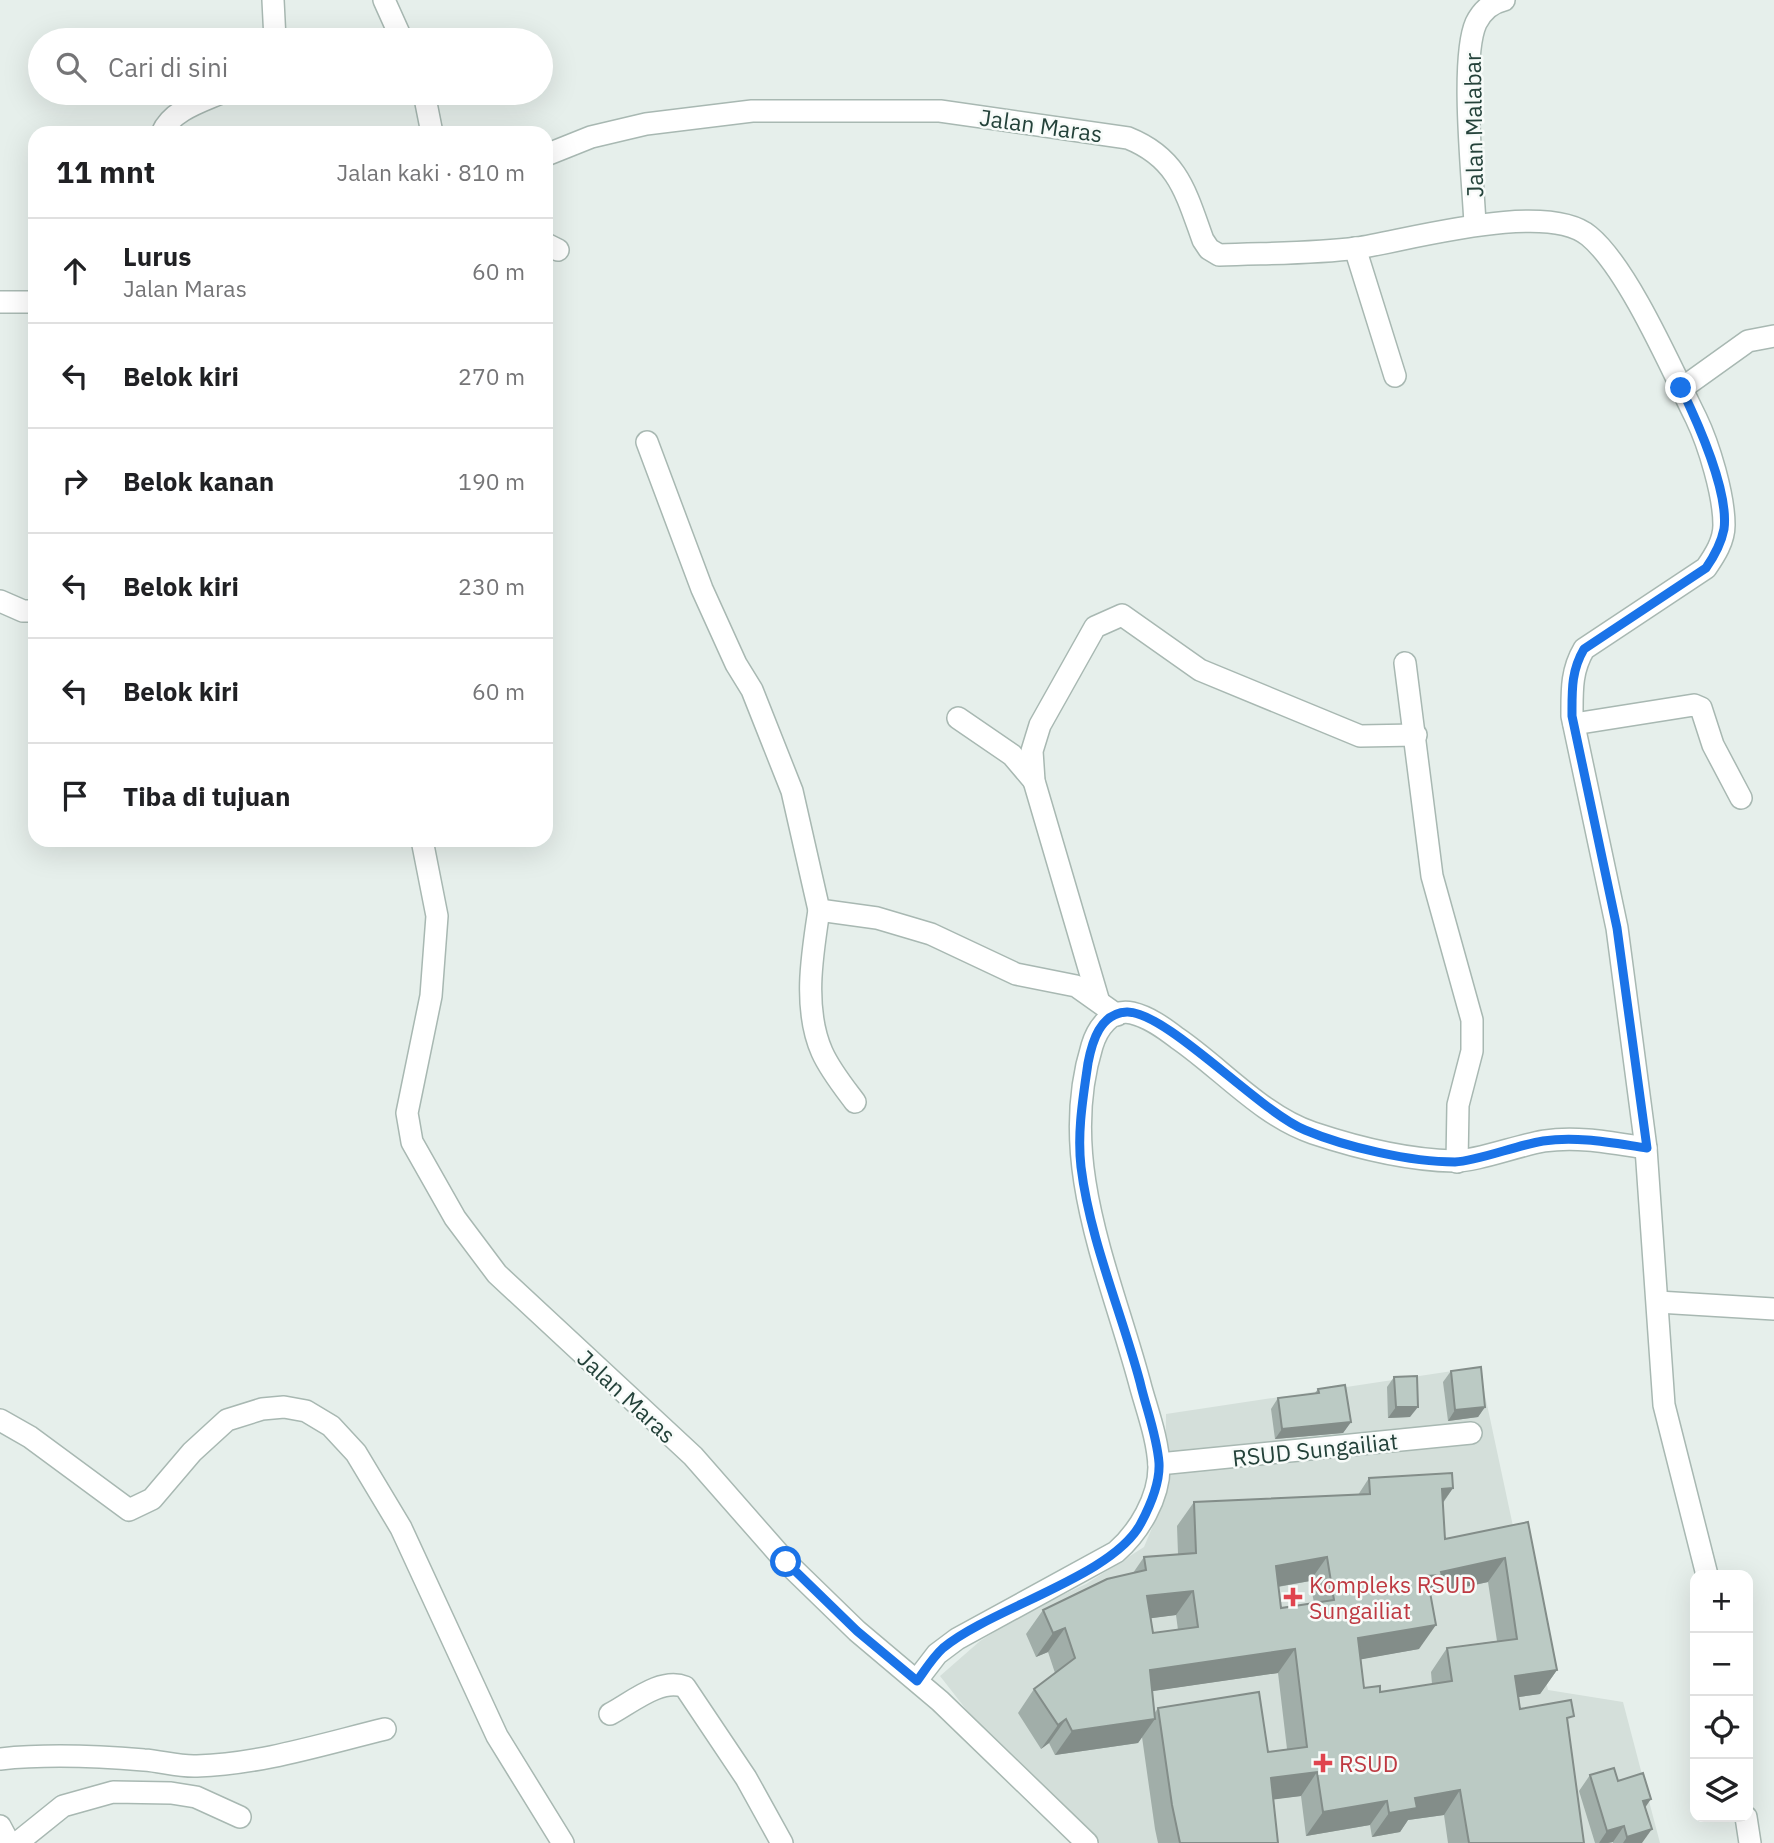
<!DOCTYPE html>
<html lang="id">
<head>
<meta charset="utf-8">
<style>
  :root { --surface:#fff; --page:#f6f6f6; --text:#202124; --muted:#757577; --line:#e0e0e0 }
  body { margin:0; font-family:"IBM Plex Sans",sans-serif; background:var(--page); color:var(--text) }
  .controls { position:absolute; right:21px; bottom:21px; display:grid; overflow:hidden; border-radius:14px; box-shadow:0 7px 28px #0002 }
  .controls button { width:63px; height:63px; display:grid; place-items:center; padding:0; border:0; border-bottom:2px solid var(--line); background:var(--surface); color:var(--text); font:35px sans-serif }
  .stop { position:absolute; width:21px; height:21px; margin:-16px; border:5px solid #1a73e8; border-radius:50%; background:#fff }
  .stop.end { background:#1a73e8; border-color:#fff; box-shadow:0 2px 7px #0008 }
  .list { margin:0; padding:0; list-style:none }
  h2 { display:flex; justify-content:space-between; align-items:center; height:91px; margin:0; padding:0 28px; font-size:30px }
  h2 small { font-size:23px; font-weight:400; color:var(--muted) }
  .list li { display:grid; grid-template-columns:46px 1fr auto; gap:21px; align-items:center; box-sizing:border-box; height:105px; padding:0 28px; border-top:2px solid var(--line) }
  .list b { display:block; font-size:26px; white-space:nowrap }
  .list p { margin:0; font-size:23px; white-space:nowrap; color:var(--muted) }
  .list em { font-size:23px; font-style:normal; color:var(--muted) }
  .icon { flex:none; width:38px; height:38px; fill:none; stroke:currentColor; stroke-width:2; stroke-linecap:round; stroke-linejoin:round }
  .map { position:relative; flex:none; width:1774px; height:1843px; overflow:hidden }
  .search { position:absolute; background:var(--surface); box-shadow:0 7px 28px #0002; left:28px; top:28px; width:525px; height:77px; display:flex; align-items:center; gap:18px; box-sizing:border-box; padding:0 24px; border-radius:38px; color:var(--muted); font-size:26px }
  .panel { position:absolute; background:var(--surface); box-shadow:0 7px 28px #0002; left:28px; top:126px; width:525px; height:721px; border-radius:21px }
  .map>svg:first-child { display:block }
  .built { fill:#d4dfda }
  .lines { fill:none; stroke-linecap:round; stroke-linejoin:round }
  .minor-casing { stroke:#a8b8b2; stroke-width:24 }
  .minor { stroke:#fff; stroke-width:21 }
  .wall { fill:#a1aea9; fill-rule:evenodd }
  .shaded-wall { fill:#838d89 }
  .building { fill:#bbcac4; stroke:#838d89; stroke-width:2; fill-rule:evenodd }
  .route { stroke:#1a73e8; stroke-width:9 }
  .health-dot { fill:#e0444e; stroke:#f7fbf9; stroke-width:2.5 }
  .labels { text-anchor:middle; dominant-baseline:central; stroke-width:5; stroke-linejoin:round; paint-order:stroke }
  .street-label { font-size:23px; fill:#24423a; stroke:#f7fbf9 }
  .health-label { font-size:23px; fill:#be3a42; stroke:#f7fbf9; text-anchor:start }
</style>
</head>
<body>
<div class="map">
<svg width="1774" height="1843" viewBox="0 0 1774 1843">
  <rect width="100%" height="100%" fill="#e6efeb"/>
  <polygon class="built" points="1479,1367 1548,1690 1623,1702 1660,1843 1086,1843 979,1726 940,1676 980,1641 1028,1611 1086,1584 1144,1547 1165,1497 1166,1414"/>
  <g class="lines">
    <g class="minor-casing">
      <g id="minor">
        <polyline points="273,0 275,40"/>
        <polyline points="384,0 402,40"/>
        <polyline points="424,93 432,133"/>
        <path d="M162,133C171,111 200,102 221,93"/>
        <path d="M546,155L591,137L646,124L752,111H940L1128,138C1178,158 1186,193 1203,240L1209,249L1219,255C1264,253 1312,254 1357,248C1409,240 1547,200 1589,236C1628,268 1672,370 1696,418C1709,445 1724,495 1724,525C1724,541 1715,555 1706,568L1584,649C1571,671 1572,691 1572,716L1617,928L1646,1148L1664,1405L1707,1575"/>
        <path d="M1475,224C1473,180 1460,59 1476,23C1482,11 1490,3 1504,0"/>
        <polyline points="546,244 558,250"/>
        <polyline points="1355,248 1395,376"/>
        <polyline points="0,302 35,302"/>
        <polyline points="1681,389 1748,341 1774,336"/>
        <polyline points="647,442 702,589 736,664 752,690 792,791 819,910 877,918 931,934 1016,974 1076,986 1117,1015"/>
        <polyline points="0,601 23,611 35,611"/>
        <polyline points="1405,663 1432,876 1472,1020 1472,1051 1458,1105 1457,1162"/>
        <polyline points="958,718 1012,755 1034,781"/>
        <polyline points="1574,724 1694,705 1701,708 1713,745 1741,798"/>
        <polyline points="422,840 437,916 431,996 407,1113 412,1142 455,1218 497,1274 693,1456 786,1562 857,1631 940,1701 1087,1843"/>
        <path d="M819,910C812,955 803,1009 822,1052C830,1070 843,1086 855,1102"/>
        <polyline points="1098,999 1034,781 1032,751 1040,725 1095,627 1122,615 1200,670 1360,736 1416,735"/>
        <polyline points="1658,1302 1774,1309"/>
        <polyline points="0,1420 30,1437 129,1510 152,1499 192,1452 227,1420 262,1409 284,1407 306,1411 331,1426 356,1453 401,1528 497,1736 563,1843"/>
        <polyline points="1159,1464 1471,1433"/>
        <path d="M917,1680L937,1654L957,1639L1116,1552C1139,1532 1159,1498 1159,1467C1158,1440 1148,1413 1141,1388C1112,1277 1056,1163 1092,1046C1097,1029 1111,1008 1132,1013C1149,1017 1164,1028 1177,1038C1221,1068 1262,1116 1313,1133C1358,1148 1406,1160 1454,1161C1474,1162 1519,1145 1544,1141C1579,1136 1612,1143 1646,1148"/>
        <path d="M610,1714C631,1703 661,1677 685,1687L746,1778L782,1843"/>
        <path d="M0,1759C46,1754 97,1756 144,1760C161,1761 179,1767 197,1766C261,1764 323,1744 385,1729"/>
        <polyline points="1746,1817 1750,1843"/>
        <polyline points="0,1826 9,1843"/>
        <polyline points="17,1843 63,1806 113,1792 171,1793 196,1797 240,1817"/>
      </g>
    </g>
    <use href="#minor" class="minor"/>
  </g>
  <g class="wall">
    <polygon points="1451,1371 1485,1407 1478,1417 1448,1421 1443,1382"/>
    <polygon points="1394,1377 1410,1417 1388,1418 1387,1387"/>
    <polygon points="1318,1389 1351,1422 1343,1433 1275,1439 1271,1409 1278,1398 1315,1393"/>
    <path d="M1369,1478L1453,1488L1443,1503L1445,1539L1528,1522L1557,1670L1540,1694L1519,1697L1520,1709L1568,1724L1584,1843H1448L1444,1815L1408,1820L1400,1832L1372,1837L1370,1825L1306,1836L1301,1796L1273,1799L1278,1843H1158L1155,1829L1142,1737L1138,1743L1055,1755L1049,1743L1041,1749L1018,1713L1034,1689L1055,1673L1048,1652L1036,1657L1026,1634L1043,1610L1133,1573L1144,1557L1178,1554L1177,1526L1194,1502L1358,1495ZM1310,1581L1314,1603L1281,1608L1278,1587ZM1488,1582L1497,1641L1447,1648L1431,1672L1432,1684L1380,1692L1364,1688L1361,1659L1419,1649L1430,1595ZM1176,1615L1178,1630L1153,1633L1151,1618ZM1278,1673L1287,1749L1268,1752L1158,1708L1154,1714L1152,1691Z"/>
    <polygon points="1590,1775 1618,1781 1645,1807 1642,1843 1613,1843 1613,1842 1608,1843 1595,1843 1579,1791"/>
  </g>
  <g class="shaded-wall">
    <polygon points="1396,1407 1418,1407 1410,1417 1388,1418"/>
    <polygon points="1485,1407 1478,1417 1448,1421 1455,1410"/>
    <polygon points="1351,1422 1343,1433 1275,1439 1282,1429"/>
    <polygon points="1453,1488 1436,1512 1442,1489"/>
    <polygon points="1327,1557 1310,1581 1259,1590 1276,1566"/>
    <polygon points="1505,1558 1488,1582 1427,1595 1427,1576"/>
    <polygon points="1193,1591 1176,1615 1130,1621 1147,1596"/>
    <polygon points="1436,1625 1419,1649 1341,1663 1358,1638"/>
    <polygon points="1065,1628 1048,1652 1036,1657 1053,1633"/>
    <polygon points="1295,1649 1278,1673 1133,1694 1150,1670"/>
    <polygon points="1557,1670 1540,1694 1499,1700 1515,1676"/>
    <polygon points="1066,1719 1049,1743 1041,1749 1058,1725"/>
    <polygon points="1155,1719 1138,1743 1055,1755 1072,1731"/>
    <polygon points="1317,1772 1301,1796 1254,1802 1271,1778"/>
    <polygon points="1460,1790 1444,1815 1408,1820 1400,1832 1372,1837 1389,1813 1415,1798"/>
    <polygon points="1651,1799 1640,1815 1643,1801"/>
    <polygon points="1387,1801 1370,1825 1306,1836 1323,1812"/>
    <polygon points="1624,1826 1613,1842 1608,1843 1599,1843 1607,1831"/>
    <polygon points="1652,1829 1642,1843 1623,1843 1627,1837"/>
  </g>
  <g class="building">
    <polygon points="1481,1367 1485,1407 1455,1410 1451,1371"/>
    <polygon points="1417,1376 1418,1407 1396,1407 1394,1377"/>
    <polygon points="1345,1385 1351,1422 1282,1429 1278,1398 1319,1393 1318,1389"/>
    <path d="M1452,1473L1453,1488L1442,1489L1445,1539L1528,1522L1557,1670L1515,1676L1520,1709L1571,1700L1574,1716L1567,1718L1584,1843H1469L1460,1790L1415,1798L1417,1808L1389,1813L1387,1801L1323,1812L1317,1772L1271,1778L1278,1843H1180L1172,1805L1158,1708L1259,1692L1268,1752L1307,1747L1295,1649L1150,1670L1155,1719L1072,1731L1066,1719L1058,1725L1034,1689L1075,1658L1065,1628L1053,1633L1043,1610L1107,1579L1146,1570L1144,1557L1196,1553L1194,1502L1370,1494L1369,1478ZM1327,1557L1334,1600L1281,1608L1276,1566ZM1505,1558L1517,1639L1447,1648L1452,1681L1380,1692V1686L1364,1688L1358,1638L1436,1625L1427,1576L1442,1575L1441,1572ZM1193,1591L1198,1627L1153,1633L1147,1596Z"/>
    <polygon points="1614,1768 1618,1781 1643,1773 1651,1799 1643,1801 1652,1829 1627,1837 1624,1826 1607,1831 1590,1775"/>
  </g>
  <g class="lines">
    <path class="route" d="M786,1562L857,1631L917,1681C925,1670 933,1657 943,1648C991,1608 1114,1576 1141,1523C1150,1506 1160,1482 1159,1463C1157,1436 1146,1408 1140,1382C1121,1311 1090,1240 1081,1167C1077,1132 1083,1098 1088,1063C1092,1042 1100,1013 1127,1012C1166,1011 1260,1112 1305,1130C1345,1147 1411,1162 1455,1162C1478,1161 1517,1145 1543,1141C1578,1136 1612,1143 1647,1148L1617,928L1572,716C1572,691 1571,671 1584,649L1706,568C1715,555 1721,544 1724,529C1729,492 1697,421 1681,388"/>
  </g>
  <g class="health-dot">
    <path d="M1289.5 1586.5h7v7h7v7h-7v7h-7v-7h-7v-7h7z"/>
    <path d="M1319.5 1752.5h7v7h7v7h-7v7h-7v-7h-7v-7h7z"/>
  </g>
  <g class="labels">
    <g class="street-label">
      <text transform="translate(1041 125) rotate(8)">Jalan Maras</text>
      <text transform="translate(1473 125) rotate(-91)">Jalan Malabar</text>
      <text transform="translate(627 1396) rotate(43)">Jalan Maras</text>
      <text transform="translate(1315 1449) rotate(-6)">RSUD Sungailiat</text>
    </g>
    <g class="health-label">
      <text x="1309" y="1584">Kompleks RSUD<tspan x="1309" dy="26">Sungailiat</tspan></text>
      <text x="1339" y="1763">RSUD</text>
    </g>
  </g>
</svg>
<div class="controls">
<button>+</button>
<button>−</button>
<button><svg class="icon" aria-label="locate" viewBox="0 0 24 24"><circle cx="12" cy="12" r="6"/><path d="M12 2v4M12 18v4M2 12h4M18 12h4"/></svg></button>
<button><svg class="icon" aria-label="layers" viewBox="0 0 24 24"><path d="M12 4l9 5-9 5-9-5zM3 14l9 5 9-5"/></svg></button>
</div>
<div class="stop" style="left:786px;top:1562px"></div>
<div class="stop end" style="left:1681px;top:388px"></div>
<div class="search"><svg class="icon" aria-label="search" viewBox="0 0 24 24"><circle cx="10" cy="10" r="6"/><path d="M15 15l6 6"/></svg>Cari di sini</div>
<section class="panel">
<h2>11 mnt<small>Jalan kaki · 810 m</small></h2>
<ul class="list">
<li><svg class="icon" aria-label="ahead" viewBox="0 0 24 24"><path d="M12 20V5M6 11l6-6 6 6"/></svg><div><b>Lurus</b><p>Jalan Maras</p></div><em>60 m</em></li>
<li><svg class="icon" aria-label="left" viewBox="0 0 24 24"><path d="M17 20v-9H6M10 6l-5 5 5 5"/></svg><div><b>Belok kiri</b></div><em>270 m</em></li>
<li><svg class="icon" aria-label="right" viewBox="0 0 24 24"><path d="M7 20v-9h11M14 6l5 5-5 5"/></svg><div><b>Belok kanan</b></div><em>190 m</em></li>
<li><svg class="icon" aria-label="left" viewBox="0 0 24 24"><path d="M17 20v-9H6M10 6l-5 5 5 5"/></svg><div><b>Belok kiri</b></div><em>230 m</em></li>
<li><svg class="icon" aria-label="left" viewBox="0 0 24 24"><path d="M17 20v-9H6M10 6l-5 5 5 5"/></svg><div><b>Belok kiri</b></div><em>60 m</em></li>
<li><svg class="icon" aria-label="arrive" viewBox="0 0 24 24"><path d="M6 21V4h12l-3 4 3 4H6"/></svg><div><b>Tiba di tujuan</b></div></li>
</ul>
</section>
</div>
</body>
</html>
